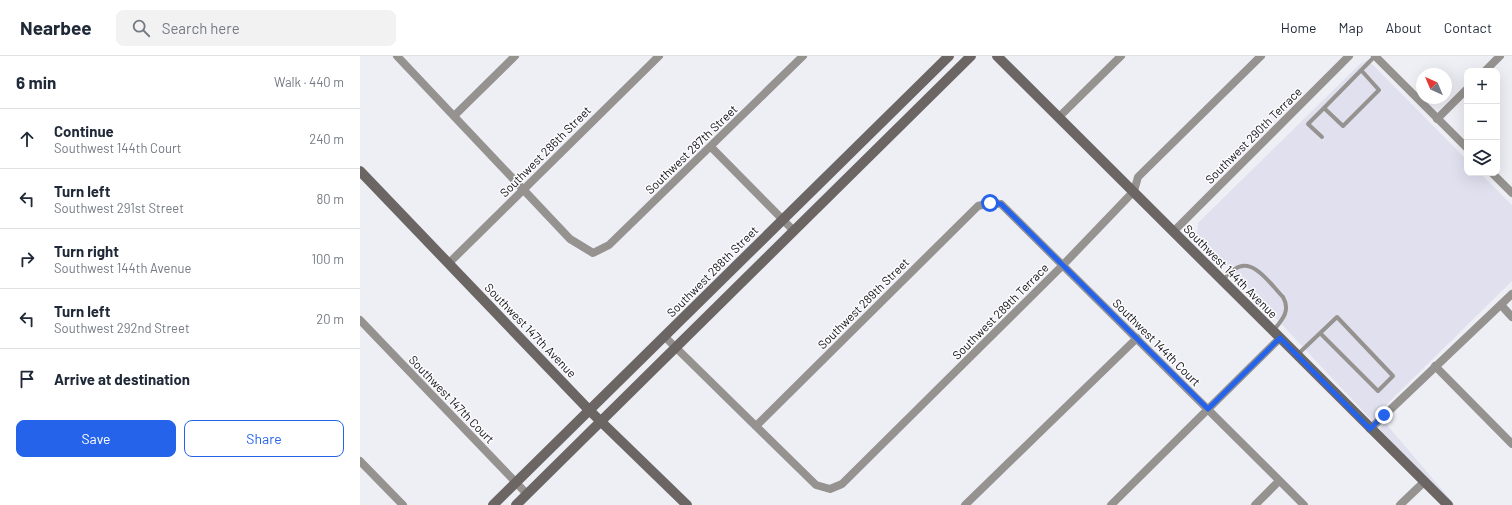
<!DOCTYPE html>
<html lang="en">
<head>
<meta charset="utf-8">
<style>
  :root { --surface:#fff; --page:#f2f2f3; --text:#1f2937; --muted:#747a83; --line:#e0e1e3; --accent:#2563eb }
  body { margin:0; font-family:Barlow,sans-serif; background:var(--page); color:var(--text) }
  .controls { position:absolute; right:12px; top:12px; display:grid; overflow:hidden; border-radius:8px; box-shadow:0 4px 16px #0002 }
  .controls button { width:36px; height:36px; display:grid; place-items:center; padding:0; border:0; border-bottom:1px solid var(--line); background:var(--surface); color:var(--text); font:20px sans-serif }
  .compass { position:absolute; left:1056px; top:12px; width:36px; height:36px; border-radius:50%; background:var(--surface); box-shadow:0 4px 16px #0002; rotate:316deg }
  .stop { position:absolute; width:12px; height:12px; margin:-9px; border:3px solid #2563eb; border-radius:50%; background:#fff }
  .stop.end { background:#2563eb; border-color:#fff; box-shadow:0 1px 4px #0008 }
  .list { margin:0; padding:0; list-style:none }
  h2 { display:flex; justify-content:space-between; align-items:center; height:52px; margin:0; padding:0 16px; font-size:17px }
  h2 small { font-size:13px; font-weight:400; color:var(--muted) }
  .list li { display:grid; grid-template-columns:26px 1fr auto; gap:12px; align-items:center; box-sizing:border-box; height:60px; padding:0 16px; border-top:1px solid var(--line) }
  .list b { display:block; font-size:15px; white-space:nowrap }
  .list p { margin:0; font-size:13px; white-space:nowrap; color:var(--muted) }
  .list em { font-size:13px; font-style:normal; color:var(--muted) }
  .actions { display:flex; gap:8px; padding:12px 16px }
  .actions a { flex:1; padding:9px 0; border:1px solid var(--accent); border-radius:8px; text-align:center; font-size:14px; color:var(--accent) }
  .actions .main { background:var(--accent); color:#fff }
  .icon { flex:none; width:22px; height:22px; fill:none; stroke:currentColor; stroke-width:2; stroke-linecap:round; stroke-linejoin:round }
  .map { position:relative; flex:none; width:1152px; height:449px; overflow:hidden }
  header { display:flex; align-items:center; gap:24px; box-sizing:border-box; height:56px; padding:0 20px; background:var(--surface); border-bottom:1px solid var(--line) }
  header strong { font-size:19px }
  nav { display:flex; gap:22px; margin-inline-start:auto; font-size:14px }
  .search { width:280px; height:36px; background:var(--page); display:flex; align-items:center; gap:10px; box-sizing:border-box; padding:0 14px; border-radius:8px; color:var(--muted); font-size:15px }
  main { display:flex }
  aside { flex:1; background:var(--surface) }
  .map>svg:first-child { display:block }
  .built { fill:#e1e0ef }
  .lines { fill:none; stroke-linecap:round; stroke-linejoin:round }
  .lane { stroke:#959290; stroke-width:4 }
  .street { stroke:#959290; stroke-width:8 }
  .secondary { stroke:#6b6664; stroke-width:10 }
  .route { stroke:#2563eb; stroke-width:5 }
  .labels { text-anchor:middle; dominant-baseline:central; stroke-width:3; stroke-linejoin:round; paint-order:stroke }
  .street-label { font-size:12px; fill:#121215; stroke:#fcfcff }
</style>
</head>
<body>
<header>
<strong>Nearbee</strong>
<div class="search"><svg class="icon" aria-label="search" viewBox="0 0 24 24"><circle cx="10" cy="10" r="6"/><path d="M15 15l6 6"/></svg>Search here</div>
<nav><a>Home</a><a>Map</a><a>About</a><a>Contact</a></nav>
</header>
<main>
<aside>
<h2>6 min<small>Walk · 440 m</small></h2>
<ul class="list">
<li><svg class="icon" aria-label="ahead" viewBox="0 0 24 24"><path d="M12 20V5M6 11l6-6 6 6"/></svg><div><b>Continue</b><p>Southwest 144th Court</p></div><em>240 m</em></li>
<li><svg class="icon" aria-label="left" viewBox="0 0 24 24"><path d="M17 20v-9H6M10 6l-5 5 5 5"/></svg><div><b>Turn left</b><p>Southwest 291st Street</p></div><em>80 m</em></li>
<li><svg class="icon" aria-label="right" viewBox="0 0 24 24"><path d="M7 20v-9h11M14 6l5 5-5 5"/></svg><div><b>Turn right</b><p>Southwest 144th Avenue</p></div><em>100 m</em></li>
<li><svg class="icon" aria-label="left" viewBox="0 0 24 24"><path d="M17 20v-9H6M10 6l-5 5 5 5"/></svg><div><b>Turn left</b><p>Southwest 292nd Street</p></div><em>20 m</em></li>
<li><svg class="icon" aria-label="arrive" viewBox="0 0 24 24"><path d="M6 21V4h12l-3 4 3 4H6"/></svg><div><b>Arrive at destination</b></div></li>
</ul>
<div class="actions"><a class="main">Save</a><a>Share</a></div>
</aside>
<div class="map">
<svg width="1152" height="449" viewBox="0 0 1152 449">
  <rect width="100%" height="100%" fill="#eeeef5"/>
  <polygon class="built" points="1008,4 1107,104 1107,117 1120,117 1152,149 1152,225 1021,354 1016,356 1095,449 1091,449 837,178 838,167 1000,8"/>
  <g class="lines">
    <g class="lane">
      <polyline points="1001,14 1019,34 983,70 964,52 1015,0"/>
      <polyline points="962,81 948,68 964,52"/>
      <path d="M863,224C867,220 870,216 875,213C893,200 912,230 923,241C931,255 922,264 913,275"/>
      <polyline points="937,299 977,261 1033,320 1018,335 960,277"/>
    </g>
    <g class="street">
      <polyline points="37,0 210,183 233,197 249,189 443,0"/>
      <polyline points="1015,0 1107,92"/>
      <polyline points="1125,15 1140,0"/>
      <polyline points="94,60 155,0"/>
      <polyline points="699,61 761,0"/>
      <polyline points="1077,63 1107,33"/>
      <polyline points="351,91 434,175"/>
      <polyline points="1132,117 1152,137"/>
      <polyline points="813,176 989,0"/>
      <polyline points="89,207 299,0"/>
      <polyline points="1141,249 1152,261"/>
      <polyline points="0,264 167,438"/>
      <polyline points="304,280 456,429 470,433 482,428 703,209 774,135 778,121 901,0"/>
      <polyline points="1075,310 1152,388"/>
      <polyline points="396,370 618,150 630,147 641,148 944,449"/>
      <polyline points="1010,373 1152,238"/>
      <polyline points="0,405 43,449"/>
      <polyline points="605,449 777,282"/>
      <polyline points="751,449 920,282"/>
      <polyline points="895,449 919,425"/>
      <polyline points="1040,449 1064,426"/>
    </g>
    <g class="secondary">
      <polyline points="637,0 1088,449"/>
      <polyline points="0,115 229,354 327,449"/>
      <polyline points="133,449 589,0"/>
      <polyline points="156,449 611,0"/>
    </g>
  </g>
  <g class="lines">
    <polyline class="route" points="630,147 641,148 848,353 920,282 1010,373 1024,359"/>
  </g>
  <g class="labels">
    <g class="street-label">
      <text transform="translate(893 79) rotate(-45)">Southwest 290th Terrace</text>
      <text transform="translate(331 93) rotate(-44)">Southwest 287th Street</text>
      <text transform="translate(185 95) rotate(-45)">Southwest 286th Street</text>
      <text transform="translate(352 215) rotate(-45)">Southwest 288th Street</text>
      <text transform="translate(871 215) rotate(45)">Southwest 144th Avenue</text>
      <text transform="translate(503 247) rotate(-45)">Southwest 289th Street</text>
      <text transform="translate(640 255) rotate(-45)">Southwest 289th Terrace</text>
      <text transform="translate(171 274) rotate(46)">Southwest 147th Avenue</text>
      <text transform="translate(797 286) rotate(45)">Southwest 144th Court</text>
      <text transform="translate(92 343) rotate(46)">Southwest 147th Court</text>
    </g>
  </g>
</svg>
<div class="controls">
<button>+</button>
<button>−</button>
<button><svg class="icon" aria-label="layers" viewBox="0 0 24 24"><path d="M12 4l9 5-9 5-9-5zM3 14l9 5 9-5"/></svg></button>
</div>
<svg class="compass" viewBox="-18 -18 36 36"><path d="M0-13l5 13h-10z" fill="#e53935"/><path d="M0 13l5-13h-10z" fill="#747a83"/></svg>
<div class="stop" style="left:630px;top:147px"></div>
<div class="stop end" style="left:1024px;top:359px"></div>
</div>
</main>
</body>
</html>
